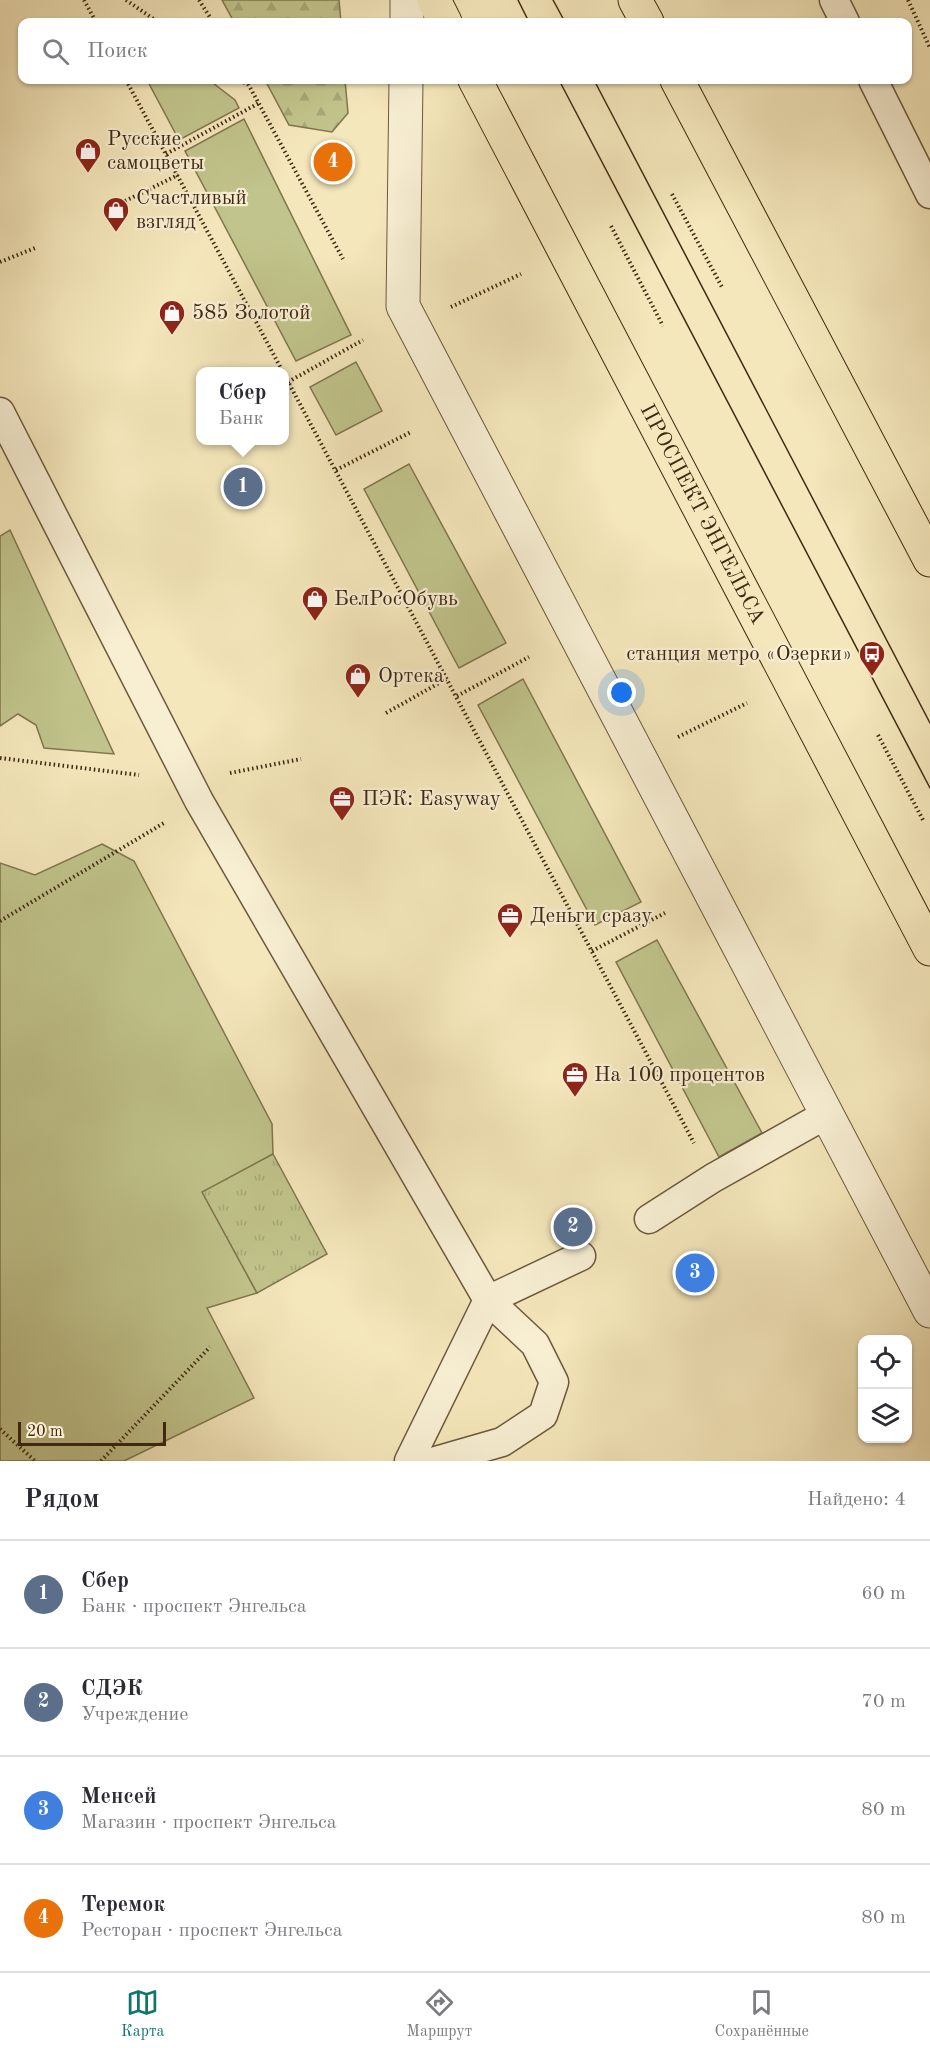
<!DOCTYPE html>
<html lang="ru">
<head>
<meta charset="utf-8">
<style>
  :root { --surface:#fff; --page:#f2f2f3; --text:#2b2b33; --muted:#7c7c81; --line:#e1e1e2; --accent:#0f766e }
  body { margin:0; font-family:"Old Standard TT",serif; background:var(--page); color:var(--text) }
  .controls { position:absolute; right:18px; bottom:18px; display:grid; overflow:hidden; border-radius:12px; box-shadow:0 2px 4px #0004 }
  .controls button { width:54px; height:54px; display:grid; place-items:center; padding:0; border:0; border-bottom:2px solid var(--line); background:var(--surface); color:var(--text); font:30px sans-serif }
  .scale { position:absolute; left:18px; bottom:15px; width:148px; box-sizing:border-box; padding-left:6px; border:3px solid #402812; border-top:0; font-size:16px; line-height:21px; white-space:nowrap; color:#402812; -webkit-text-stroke:4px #f8efd3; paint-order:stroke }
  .you { position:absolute; left:622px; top:693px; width:21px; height:21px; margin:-15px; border:4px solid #fff; border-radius:50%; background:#1a73e8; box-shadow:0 0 0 9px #1a73e833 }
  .badge { display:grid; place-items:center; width:39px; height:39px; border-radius:50%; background:var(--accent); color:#fff; font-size:20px; font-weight:700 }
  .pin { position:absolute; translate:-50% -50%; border:3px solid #fff; box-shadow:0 2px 6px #0006 }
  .popup { position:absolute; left:196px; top:367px; width:93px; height:78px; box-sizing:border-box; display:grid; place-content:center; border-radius:12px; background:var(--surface); filter:drop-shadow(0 2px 4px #0005); font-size:20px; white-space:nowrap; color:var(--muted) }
  .popup b { font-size:22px; color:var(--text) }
  .popup::after { content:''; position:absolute; left:50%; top:100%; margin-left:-12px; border:12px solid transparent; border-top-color:var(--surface) }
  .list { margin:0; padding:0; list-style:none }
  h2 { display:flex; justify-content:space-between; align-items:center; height:78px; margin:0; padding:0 24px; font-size:26px }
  h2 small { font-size:20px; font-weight:400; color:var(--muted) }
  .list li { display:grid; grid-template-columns:39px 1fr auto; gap:18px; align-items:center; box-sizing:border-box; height:108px; padding:0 24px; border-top:2px solid var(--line) }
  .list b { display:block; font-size:22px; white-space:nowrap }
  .list p { margin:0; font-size:20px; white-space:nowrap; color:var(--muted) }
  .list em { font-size:20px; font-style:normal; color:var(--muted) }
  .icon { flex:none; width:33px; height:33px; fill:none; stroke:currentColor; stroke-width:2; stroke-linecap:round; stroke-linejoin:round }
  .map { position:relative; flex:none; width:930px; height:1461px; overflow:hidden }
  .search { position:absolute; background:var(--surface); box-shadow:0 2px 4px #0004; left:18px; right:18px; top:18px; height:66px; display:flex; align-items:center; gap:15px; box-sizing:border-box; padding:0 21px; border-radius:12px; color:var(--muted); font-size:22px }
  .sheet { height:510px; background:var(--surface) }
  nav { display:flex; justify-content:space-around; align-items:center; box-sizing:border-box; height:84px; border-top:2px solid var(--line); background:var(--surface); font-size:16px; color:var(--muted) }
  nav a { display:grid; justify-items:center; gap:3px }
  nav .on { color:var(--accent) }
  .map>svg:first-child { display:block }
  .green { fill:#c1c48c; stroke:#80764f; stroke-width:1.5 }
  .forest { fill:url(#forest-firs); stroke:#80764f; stroke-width:1.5 }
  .park { fill:url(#park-tufts); stroke:#80764f; stroke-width:1.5 }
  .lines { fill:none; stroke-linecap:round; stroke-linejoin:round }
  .service-casing { stroke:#6d583c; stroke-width:31 }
  .minor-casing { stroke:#6d583c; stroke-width:35 }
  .primary-casing { stroke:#402812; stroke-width:35 }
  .path { stroke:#402812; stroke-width:4; stroke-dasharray:1.5 3; stroke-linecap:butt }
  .service { stroke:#f8efd3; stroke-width:28 }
  .minor { stroke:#f8efd3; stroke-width:33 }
  .primary { stroke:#f4e7bb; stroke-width:33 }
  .tram { stroke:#402812; stroke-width:1.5 }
  .labels { text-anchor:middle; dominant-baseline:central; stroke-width:4.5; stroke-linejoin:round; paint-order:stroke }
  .poi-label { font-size:21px; fill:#402812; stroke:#f8efd3; text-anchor:start }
  .street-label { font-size:21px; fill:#402812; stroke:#f8efd3 }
</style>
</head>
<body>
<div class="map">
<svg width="930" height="1461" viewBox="0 0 930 1461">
  <defs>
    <pattern id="forest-firs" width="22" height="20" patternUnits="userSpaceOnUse" patternTransform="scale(1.5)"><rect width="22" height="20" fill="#c1c48c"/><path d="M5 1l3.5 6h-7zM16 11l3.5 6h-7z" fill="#a7a878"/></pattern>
    <pattern id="park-tufts" width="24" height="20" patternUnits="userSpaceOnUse" patternTransform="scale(1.5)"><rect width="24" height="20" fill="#c1c48c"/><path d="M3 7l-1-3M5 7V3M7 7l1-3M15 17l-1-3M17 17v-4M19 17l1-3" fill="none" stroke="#a7a878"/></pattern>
  </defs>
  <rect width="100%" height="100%" fill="#f4e7bb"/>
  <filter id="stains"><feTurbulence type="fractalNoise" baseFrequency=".00333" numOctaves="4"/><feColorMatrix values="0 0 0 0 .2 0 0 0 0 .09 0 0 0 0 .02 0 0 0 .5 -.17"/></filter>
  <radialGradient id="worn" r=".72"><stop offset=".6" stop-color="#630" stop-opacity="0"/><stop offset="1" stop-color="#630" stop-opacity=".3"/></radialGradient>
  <g class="green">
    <polygon points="147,80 209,80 235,100 239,108 179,140"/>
    <polygon points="244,119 351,335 296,361 185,151"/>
    <polygon points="356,362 382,411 336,435 310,387"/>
    <polygon points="409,464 506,643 459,668 364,489"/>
    <polygon points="10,530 114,754 44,748 36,725 18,714 0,726 0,536"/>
    <polygon points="523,679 641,902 595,925 478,705"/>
    <polygon points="102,844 134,861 272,1124 273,1154 203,1193 257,1293 207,1308 254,1398 124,1461 0,1461 0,863 35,875"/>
    <polygon points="657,940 762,1133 719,1157 616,962"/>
  </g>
  <g class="forest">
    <polygon points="222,0 339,0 341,22 234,22"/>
    <polygon points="265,80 345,80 348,113 332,132 289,125"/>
  </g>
  <polygon class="park" points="273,1154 327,1254 257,1293 202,1192"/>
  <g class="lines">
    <g class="service-casing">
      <g id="service">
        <polyline points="834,0 845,22"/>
        <polyline points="873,80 930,194"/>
        <polyline points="0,412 199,801 488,1300 535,1344 554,1382 543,1415 502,1442 436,1461"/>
        <polyline points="649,1219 713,1178 827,1114"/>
        <polyline points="409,1461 488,1300 581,1256"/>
      </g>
    </g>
    <g class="minor-casing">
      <g id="minor">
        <polyline points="407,22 407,0"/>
        <polyline points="406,80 403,306 930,1311"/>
      </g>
    </g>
    <g class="primary-casing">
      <g id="primary">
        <polyline points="434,0 445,22"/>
        <polyline points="635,0 647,22"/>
        <path id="s1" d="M475,80L930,949"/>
        <polyline points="677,80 930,560"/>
      </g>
    </g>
    <g class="path">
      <polyline points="84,0 96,22"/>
      <polyline points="126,0 158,22"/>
      <polyline points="199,0 213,22"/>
      <polyline points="908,0 930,48"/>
      <polyline points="126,80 283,372"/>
      <polyline points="240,80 248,85"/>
      <polyline points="246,80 343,259"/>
      <polyline points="166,154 259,103"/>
      <polyline points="672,194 723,289"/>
      <polyline points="121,203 178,175"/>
      <polyline points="611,226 663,326"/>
      <polyline points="0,262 35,248"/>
      <polyline points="451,307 521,274"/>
      <polyline points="285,376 694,1143"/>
      <polyline points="288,382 363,340"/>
      <polyline points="336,470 411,432"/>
      <polyline points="457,696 529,657"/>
      <polyline points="386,713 448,678"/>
      <polyline points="878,735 923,820"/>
      <polyline points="678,737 747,703"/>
      <polyline points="0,758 139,775"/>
      <polyline points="230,773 301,759"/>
      <polyline points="0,921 164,823"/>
      <polyline points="592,951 665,913"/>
      <polyline points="0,1429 35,1461"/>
      <polyline points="101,1461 210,1347"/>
    </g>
    <use href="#service" class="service"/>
    <use href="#minor" class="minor"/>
    <use href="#primary" class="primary"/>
    <g class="tram">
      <polyline points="518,0 529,22"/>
      <polyline points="553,0 565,22"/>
      <polyline points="559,80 930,788"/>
      <polyline points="594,80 930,723"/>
    </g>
  </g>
  <defs>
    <g id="shop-pin" transform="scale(1.35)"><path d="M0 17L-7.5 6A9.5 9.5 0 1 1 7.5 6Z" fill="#8f2418" stroke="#f8efd3"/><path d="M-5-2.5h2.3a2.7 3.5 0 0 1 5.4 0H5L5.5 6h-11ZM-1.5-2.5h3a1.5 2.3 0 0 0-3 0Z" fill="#fff"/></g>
    <g id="bus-pin" transform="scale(1.35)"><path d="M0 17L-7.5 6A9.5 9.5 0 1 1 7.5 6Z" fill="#8f2418" stroke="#f8efd3"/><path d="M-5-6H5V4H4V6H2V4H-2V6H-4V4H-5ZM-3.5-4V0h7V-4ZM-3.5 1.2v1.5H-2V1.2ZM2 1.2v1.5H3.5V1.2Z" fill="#fff"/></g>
    <g id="office-pin" transform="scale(1.35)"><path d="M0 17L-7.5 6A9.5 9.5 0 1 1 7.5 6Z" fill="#8f2418" stroke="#f8efd3"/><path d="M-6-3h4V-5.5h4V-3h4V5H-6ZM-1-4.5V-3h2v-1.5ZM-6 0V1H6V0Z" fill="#fff"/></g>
  </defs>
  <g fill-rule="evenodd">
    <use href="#shop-pin" x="88" y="151"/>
    <use href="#shop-pin" x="116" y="210"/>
    <use href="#shop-pin" x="172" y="313"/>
    <use href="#shop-pin" x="315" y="599"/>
    <use href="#bus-pin" x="872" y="654"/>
    <use href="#shop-pin" x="358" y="676"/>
    <use href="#office-pin" x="342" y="799"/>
    <use href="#office-pin" x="510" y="916"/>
    <use href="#office-pin" x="575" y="1075"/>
  </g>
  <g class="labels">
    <g class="poi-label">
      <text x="107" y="139">Русские<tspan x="107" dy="24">самоцветы</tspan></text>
      <text x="136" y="198">Счастливый<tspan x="136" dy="24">взгляд</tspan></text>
      <text x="192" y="313">585 Золотой</text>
      <text x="334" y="599">БелРосОбувь</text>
      <text x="852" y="654" text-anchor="end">станция метро «Озерки»</text>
      <text x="378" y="676">Ортека</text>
      <text x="362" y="799">ПЭК: Easyway</text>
      <text x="530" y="916">Деньги сразу</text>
      <text x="594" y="1075">На 100 процентов</text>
    </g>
    <g class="street-label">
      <text stroke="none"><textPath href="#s1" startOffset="490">ПРОСПЕКТ ЭНГЕЛЬСА</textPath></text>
    </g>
  </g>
  <rect width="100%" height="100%" filter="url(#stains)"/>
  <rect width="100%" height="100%" fill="url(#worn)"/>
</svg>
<div class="controls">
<button><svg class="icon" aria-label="locate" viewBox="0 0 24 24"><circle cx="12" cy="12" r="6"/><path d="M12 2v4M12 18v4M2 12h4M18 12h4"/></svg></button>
<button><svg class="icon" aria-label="layers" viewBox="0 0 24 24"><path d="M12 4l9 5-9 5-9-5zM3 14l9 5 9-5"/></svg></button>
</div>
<div class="scale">20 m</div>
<div class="you"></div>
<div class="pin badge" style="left:243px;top:487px;background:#5c6f8a">1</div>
<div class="popup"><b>Сбер</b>Банк</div>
<div class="pin badge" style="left:573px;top:1227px;background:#5c6f8a">2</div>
<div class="pin badge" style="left:695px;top:1273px;background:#3f7fe0">3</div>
<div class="pin badge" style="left:333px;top:162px;background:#e8710a">4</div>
<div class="search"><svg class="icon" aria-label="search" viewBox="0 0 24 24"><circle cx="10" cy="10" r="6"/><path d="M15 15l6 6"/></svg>Поиск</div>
</div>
<section class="sheet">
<h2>Рядом<small>Найдено: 4</small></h2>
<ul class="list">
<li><span class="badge" style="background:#5c6f8a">1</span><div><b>Сбер</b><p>Банк · проспект Энгельса</p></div><em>60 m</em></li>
<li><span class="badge" style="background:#5c6f8a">2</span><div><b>СДЭК</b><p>Учреждение</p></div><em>70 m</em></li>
<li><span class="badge" style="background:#3f7fe0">3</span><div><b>Менсей</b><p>Магазин · проспект Энгельса</p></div><em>80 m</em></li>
<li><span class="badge" style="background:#e8710a">4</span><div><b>Теремок</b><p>Ресторан · проспект Энгельса</p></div><em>80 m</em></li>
</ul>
</section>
<nav>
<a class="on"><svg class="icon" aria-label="map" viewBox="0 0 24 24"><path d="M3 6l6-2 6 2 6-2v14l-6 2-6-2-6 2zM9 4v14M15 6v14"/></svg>Карта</a>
<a><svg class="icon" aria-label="directions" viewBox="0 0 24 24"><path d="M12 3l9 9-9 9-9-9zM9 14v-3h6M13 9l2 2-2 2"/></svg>Маршрут</a>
<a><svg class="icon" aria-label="saved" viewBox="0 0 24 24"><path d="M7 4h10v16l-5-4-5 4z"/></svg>Сохранённые</a>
</nav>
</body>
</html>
